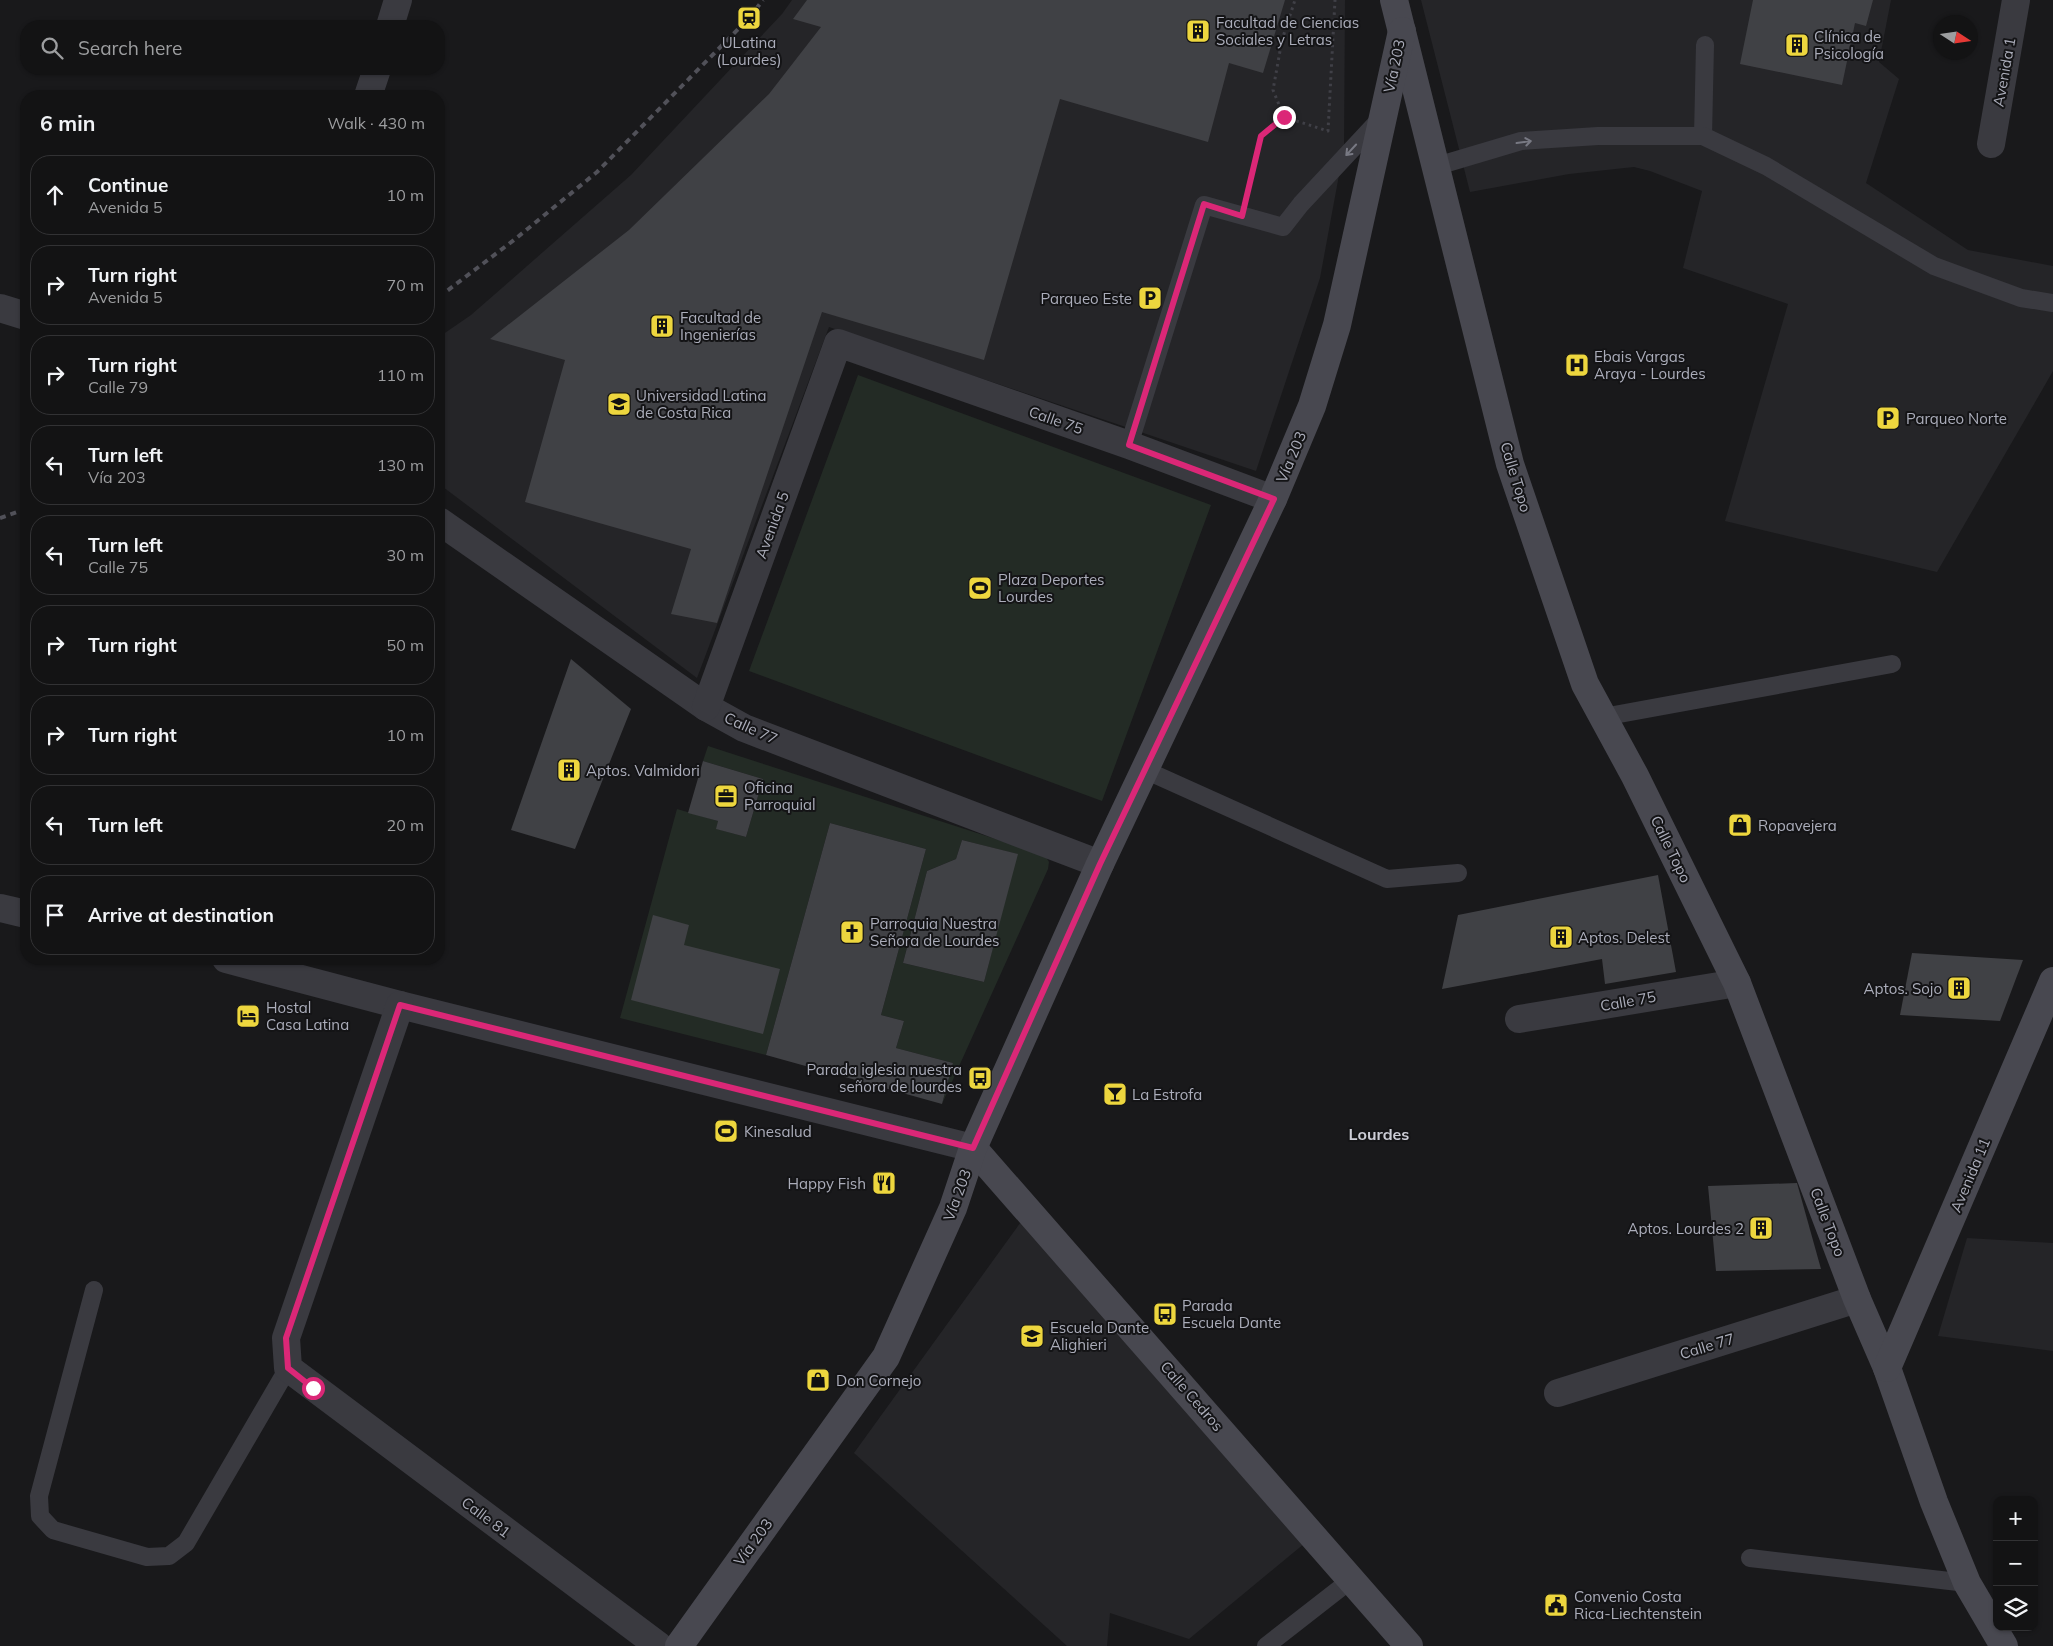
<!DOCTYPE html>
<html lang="en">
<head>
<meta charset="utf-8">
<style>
  :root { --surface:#131314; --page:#202022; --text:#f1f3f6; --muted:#9d9ea0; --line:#323234 }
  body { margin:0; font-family:Mulish,sans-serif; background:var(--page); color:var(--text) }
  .controls { position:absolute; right:15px; bottom:15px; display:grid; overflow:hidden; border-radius:10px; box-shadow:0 1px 4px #0004 }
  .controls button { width:45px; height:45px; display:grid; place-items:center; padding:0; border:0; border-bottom:1px solid var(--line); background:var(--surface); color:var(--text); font:25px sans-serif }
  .compass { position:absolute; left:1933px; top:15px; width:45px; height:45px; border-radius:50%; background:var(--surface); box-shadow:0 1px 4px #0004; rotate:102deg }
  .stop { position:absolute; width:15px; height:15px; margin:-11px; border:4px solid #db2777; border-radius:50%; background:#fff }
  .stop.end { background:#db2777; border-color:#fff; box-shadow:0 1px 5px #0008 }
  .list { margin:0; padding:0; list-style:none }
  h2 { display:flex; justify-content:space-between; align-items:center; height:65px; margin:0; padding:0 20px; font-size:21px }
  h2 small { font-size:16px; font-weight:400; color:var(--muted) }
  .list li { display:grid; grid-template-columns:32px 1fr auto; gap:15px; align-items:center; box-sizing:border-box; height:80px; margin:0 10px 10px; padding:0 10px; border:1px solid var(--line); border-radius:20px }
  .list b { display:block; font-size:19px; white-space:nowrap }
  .list p { margin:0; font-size:16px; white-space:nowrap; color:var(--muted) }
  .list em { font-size:16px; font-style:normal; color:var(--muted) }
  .icon { flex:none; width:28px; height:28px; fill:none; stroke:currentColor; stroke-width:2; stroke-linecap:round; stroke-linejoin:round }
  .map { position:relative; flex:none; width:2053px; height:1646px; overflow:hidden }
  .search { position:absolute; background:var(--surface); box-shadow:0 1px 4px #0004; left:20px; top:20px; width:425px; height:55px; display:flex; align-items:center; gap:12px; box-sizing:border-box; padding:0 18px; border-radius:20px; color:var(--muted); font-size:19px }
  .panel { position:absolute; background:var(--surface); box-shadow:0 1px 4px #0004; left:20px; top:90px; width:425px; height:875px; border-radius:20px }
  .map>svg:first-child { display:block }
  .built { fill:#252528 }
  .green { fill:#232b25; fill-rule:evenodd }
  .building { fill:#404145 }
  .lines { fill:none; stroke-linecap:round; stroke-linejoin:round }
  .path { stroke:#404047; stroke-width:3; stroke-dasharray:2.5 4; stroke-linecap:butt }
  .lane { stroke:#3a3a40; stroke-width:18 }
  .street { stroke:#3a3a40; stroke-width:28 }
  .secondary { stroke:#484850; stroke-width:28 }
  .rail { stroke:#515159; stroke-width:4; stroke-dasharray:6 5; stroke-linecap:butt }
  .oneway { stroke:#787983 }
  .route { stroke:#db2777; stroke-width:6 }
  .labels { text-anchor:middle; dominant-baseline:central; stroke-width:4; stroke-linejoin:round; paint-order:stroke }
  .poi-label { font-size:15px; fill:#abadba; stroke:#141416; text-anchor:start }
  .street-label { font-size:15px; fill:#abadba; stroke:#141416 }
  .neighbourhood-label { font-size:16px; font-weight:bold; fill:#cccdd6; stroke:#141416 }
</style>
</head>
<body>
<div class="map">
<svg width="2053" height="1646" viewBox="0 0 2053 1646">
  <rect width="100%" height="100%" fill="#19191b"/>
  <g class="built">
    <polygon points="792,0 1345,0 1344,148 1320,278 1256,471 829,327 697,678 439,484 439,337 471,315 631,175 782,14"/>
    <polygon points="1421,0 1891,0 1879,62 1899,79 1866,183 1968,250 2053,266 2053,371 1937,572 1725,521 1788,304 1683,268 1702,191 1650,171 1634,167 1569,174 1470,192"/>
    <polygon points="1023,1219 1305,1543 1189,1639 1110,1613 1107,1646 1067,1646 854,1453"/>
    <polygon points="1967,1238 2053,1243 2053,1351 1938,1336"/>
  </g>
  <g class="green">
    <polygon points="858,375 1211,505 1102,801 749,671"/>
    <path d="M708,746L1045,855L1049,862L1048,869L942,1104L953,1063L896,1048L904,1021L881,1015L926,849L830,823L766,1055L620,1018L677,809L718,821L717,829L746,837L763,779L703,761ZM962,840L1017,854L984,982L903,963L927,871L956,859Z"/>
  </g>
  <g class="building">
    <polygon points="807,0 1285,0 1263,73 1229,63 1208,142 1060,99 984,360 822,312 717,623 671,614 691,549 525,502 565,360 490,339 629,230 769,94 821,27 793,19"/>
    <polygon points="1753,0 1873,0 1866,26 1855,23 1842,85 1740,64"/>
    <polygon points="571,659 631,709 575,849 511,830"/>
    <polygon points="703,761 763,779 746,837 716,829 718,821 688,813"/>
    <polygon points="830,823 926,849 881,1015 904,1021 896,1048 953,1063 942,1104 766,1055"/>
    <polygon points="962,840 1018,854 984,982 903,963 927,871 956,859"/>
    <polygon points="1658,875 1676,972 1605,984 1602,959 1442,989 1458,915"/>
    <polygon points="653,915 689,925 684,945 780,969 763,1034 631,1000"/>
    <polygon points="1912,953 2023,960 2000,1021 1900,1015"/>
    <polygon points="1797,1183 1821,1269 1716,1271 1708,1186"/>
  </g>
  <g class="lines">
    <g class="path">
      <polyline points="1284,117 1328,131 1335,0"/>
      <polyline points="1248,188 1261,136 1284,117 1273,90 1282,40 1295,0"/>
    </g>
    <g class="lane">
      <polyline points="1703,136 1705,45"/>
      <polyline points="1437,166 1521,141 1598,136 1703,136 1766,166 1934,266 2021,298 2053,303"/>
      <polyline points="1129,445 1204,205 1283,227 1301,204 1382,117"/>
      <polyline points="1603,717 1892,664"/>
      <polyline points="1145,770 1387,879 1458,873"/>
      <polyline points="94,1290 39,1496 40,1516 53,1530 147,1557 169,1556 186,1543 288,1368"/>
      <polyline points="1750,1558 1967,1583"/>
      <polyline points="1266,1646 1352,1579"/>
    </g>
    <g class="street">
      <polyline points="390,26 398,0"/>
      <polyline points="368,96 377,69"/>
      <polyline points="1991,144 2016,0"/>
      <polyline points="0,308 26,316"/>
      <polyline points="439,521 706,707 744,728 1100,864"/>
      <polyline points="706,707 838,343 1129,445 1273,499"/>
      <polyline points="0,908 26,914"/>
      <polyline points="226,959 400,1005 973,1148"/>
      <polyline points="400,1005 286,1338 288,1368 659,1646"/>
      <polyline points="1519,1019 1737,983"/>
      <polyline points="1558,1393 1857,1299"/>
    </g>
    <g class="secondary">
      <polyline points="1394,0 1510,464 1585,684 1635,776 1737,983 1857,1299 1887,1368 1934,1502 1967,1583 2004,1646"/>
      <polyline points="973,1148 1409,1646"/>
      <polyline points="1887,1368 2053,981"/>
      <polyline points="679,1646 886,1357 953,1208 973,1148 1100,864 1273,499 1312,406 1337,325 1402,31"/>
    </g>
    <g class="rail">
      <polyline points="439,297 514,240 597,172 749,18 763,0"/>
      <polyline points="0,518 26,509"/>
    </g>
  </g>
  <defs><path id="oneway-shaft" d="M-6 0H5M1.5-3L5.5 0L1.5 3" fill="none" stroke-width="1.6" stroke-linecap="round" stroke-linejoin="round" transform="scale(1.25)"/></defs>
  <g class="oneway">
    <use href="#oneway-shaft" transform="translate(1524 142) rotate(-8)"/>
    <use href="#oneway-shaft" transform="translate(1351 150) rotate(133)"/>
  </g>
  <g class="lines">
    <polyline class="route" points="313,1388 288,1368 286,1338 400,1005 973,1148 1100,864 1274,499 1129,445 1204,204 1242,216 1261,136 1284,117"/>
  </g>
  <defs>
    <g id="station-square" transform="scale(1.25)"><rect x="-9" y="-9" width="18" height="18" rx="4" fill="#edd63e" stroke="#141416"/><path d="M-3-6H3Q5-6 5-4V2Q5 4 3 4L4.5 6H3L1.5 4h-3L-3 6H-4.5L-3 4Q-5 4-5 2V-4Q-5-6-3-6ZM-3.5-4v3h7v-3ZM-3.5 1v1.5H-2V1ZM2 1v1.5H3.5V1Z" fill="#111"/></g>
    <g id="building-square" transform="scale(1.25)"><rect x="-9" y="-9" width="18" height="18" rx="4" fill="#edd63e" stroke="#141416"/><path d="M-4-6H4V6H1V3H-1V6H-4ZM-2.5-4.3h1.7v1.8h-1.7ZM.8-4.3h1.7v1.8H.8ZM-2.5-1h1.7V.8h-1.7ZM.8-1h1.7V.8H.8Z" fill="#111"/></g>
    <g id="parking-square" transform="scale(1.25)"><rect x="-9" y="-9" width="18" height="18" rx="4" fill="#edd63e" stroke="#141416"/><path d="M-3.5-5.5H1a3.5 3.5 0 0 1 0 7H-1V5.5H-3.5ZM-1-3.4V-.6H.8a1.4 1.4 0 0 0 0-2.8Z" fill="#111"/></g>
    <g id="hospital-square" transform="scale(1.25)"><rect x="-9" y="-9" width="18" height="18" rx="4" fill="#edd63e" stroke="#141416"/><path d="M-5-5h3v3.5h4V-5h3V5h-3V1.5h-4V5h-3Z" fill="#111"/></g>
    <g id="university-square" transform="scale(1.25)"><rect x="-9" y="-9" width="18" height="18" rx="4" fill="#edd63e" stroke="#141416"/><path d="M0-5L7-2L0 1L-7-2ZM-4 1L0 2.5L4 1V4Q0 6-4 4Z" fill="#111"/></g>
    <g id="stadium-square" transform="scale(1.25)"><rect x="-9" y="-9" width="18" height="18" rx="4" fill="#edd63e" stroke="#141416"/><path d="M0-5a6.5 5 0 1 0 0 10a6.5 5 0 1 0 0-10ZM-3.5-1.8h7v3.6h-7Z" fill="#111"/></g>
    <g id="office-square" transform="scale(1.25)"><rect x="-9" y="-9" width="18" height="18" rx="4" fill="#edd63e" stroke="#141416"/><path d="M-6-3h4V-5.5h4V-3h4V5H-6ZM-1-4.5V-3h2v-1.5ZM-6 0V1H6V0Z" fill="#111"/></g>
    <g id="shop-square" transform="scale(1.25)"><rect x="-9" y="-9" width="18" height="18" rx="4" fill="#edd63e" stroke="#141416"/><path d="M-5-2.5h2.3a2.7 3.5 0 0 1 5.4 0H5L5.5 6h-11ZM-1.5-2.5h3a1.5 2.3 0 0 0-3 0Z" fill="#111"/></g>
    <g id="church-square" transform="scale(1.25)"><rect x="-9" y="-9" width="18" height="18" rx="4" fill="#edd63e" stroke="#141416"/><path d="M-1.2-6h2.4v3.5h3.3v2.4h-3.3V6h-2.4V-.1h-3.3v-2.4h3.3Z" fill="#111"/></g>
    <g id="hotel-square" transform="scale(1.25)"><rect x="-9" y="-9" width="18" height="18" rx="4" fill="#edd63e" stroke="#141416"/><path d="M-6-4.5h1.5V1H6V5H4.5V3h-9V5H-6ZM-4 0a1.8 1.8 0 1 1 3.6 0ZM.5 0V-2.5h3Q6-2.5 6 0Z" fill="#111"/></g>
    <g id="bus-square" transform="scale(1.25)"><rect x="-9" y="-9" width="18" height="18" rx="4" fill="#edd63e" stroke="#141416"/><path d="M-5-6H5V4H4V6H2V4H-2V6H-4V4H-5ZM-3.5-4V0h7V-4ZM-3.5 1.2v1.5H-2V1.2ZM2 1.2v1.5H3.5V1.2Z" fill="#111"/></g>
    <g id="bar-square" transform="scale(1.25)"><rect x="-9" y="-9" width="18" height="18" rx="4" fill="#edd63e" stroke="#141416"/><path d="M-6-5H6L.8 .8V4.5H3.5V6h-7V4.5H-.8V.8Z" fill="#111"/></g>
    <g id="restaurant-square" transform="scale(1.25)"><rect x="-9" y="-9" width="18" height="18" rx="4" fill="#edd63e" stroke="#141416"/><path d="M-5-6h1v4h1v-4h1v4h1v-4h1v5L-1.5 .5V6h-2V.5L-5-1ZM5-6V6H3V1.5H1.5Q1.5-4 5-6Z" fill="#111"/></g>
    <g id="school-square" transform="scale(1.25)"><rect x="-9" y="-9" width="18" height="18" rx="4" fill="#edd63e" stroke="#141416"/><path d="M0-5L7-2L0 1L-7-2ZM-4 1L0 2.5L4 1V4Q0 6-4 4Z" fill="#111"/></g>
    <g id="civic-square" transform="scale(1.25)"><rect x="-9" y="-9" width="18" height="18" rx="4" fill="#edd63e" stroke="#141416"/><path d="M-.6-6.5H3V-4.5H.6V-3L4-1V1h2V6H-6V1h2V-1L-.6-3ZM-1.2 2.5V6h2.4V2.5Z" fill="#111"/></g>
  </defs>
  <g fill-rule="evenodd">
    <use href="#station-square" x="749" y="18"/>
    <use href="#building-square" x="1198" y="31"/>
    <use href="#building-square" x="1797" y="45"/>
    <use href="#parking-square" x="1150" y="298"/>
    <use href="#building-square" x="662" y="326"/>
    <use href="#hospital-square" x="1577" y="365"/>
    <use href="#university-square" x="619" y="404"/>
    <use href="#parking-square" x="1888" y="418"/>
    <use href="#stadium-square" x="980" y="588"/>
    <use href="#building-square" x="569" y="770"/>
    <use href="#office-square" x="726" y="796"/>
    <use href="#shop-square" x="1740" y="825"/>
    <use href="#church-square" x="852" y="932"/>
    <use href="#building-square" x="1561" y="937"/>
    <use href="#building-square" x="1959" y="988"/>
    <use href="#hotel-square" x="248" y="1016"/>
    <use href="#bus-square" x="980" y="1078"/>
    <use href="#bar-square" x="1115" y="1094"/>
    <use href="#stadium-square" x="726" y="1131"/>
    <use href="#restaurant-square" x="884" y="1183"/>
    <use href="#building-square" x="1761" y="1228"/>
    <use href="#bus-square" x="1165" y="1314"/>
    <use href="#school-square" x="1032" y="1336"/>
    <use href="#shop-square" x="818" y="1380"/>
    <use href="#civic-square" x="1556" y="1605"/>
  </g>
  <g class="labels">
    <g class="poi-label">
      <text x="1216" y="22">Facultad de Ciencias<tspan x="1216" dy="17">Sociales y Letras</tspan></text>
      <text x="1814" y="36">Clínica de<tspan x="1814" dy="17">Psicología</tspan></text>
      <text x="749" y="42" text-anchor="middle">ULatina<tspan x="749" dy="17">(Lourdes)</tspan></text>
      <text x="1132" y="298" text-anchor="end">Parqueo Este</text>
      <text x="680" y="317">Facultad de<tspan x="680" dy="17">Ingenierías</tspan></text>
      <text x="1594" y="356">Ebais Vargas<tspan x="1594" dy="17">Araya - Lourdes</tspan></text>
      <text x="636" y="395">Universidad Latina<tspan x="636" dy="17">de Costa Rica</tspan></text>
      <text x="1906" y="418">Parqueo Norte</text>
      <text x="998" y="579">Plaza Deportes<tspan x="998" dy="17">Lourdes</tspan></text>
      <text x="586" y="770">Aptos. Valmidori</text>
      <text x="744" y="787">Oficina<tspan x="744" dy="17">Parroquial</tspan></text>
      <text x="1758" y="825">Ropavejera</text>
      <text x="870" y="923">Parroquia Nuestra<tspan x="870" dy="17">Señora de Lourdes</tspan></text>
      <text x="1578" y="937">Aptos. Delest</text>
      <text x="1942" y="988" text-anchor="end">Aptos. Sojo</text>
      <text x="266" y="1007">Hostal<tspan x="266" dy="17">Casa Latina</tspan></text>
      <text x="962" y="1069" text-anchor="end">Parada iglesia nuestra<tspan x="962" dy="17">señora de lourdes</tspan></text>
      <text x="1132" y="1094">La Estrofa</text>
      <text x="744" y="1131">Kinesalud</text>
      <text x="866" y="1183" text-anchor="end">Happy Fish</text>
      <text x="1744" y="1228" text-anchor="end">Aptos. Lourdes 2</text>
      <text x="1182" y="1305">Parada<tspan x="1182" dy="17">Escuela Dante</tspan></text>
      <text x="1050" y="1327">Escuela Dante<tspan x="1050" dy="17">Alighieri</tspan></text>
      <text x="836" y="1380">Don Cornejo</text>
      <text x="1574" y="1596">Convenio Costa<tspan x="1574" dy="17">Rica-Liechtenstein</tspan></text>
    </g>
    <g class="street-label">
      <text transform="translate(1394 66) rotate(-78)">Vía 203</text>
      <text transform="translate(2004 72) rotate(-80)">Avenida 1</text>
      <text transform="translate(1056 420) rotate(19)">Calle 75</text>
      <text transform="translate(1291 457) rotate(-67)">Vía 203</text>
      <text transform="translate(1516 477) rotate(73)">Calle Topo</text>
      <text transform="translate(772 525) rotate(-70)">Avenida 5</text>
      <text transform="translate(751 728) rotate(24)">Calle 77</text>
      <text transform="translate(1671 849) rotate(64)">Calle Topo</text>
      <text transform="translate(1628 1001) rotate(-10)">Calle 75</text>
      <text transform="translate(1970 1175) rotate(-67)">Avenida 11</text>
      <text transform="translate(957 1195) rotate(-70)">Vía 203</text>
      <text transform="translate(1828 1222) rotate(69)">Calle Topo</text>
      <text transform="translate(1707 1346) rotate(-17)">Calle 77</text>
      <text transform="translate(1192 1396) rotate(49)">Calle Cedros</text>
      <text transform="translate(486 1517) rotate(37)">Calle 81</text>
      <text transform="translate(753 1542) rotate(-54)">Vía 203</text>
    </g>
    <g class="neighbourhood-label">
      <text x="1379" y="1134">Lourdes</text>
    </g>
  </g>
</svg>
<div class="controls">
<button>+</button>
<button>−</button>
<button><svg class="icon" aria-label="layers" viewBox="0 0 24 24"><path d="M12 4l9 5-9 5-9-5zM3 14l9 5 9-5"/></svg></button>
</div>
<svg class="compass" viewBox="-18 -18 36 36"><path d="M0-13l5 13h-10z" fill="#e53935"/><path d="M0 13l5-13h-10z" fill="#9d9ea0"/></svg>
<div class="stop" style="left:313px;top:1388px"></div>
<div class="stop end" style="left:1284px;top:117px"></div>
<div class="search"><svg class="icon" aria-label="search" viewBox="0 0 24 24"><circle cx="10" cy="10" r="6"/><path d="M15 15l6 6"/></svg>Search here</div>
<section class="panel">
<h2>6 min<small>Walk · 430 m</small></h2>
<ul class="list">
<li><svg class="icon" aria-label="ahead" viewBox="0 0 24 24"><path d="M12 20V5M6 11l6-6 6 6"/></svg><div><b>Continue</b><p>Avenida 5</p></div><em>10 m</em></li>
<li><svg class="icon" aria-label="right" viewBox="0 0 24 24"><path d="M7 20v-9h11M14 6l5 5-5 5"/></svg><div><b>Turn right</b><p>Avenida 5</p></div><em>70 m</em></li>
<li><svg class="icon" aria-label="right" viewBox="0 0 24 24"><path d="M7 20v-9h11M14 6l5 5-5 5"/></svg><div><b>Turn right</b><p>Calle 79</p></div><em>110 m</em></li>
<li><svg class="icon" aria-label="left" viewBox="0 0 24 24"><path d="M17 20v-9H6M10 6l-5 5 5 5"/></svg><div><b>Turn left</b><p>Vía 203</p></div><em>130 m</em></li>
<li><svg class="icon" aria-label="left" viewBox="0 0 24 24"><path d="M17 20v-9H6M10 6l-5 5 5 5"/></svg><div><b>Turn left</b><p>Calle 75</p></div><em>30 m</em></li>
<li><svg class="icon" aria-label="right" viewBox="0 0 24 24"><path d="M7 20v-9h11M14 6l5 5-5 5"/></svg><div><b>Turn right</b></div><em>50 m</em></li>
<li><svg class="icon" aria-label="right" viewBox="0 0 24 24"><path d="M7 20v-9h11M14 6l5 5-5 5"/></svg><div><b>Turn right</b></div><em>10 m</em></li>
<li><svg class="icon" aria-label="left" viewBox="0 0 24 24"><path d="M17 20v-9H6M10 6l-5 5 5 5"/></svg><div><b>Turn left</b></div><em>20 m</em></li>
<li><svg class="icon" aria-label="arrive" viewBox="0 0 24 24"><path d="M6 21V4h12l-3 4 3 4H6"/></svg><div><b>Arrive at destination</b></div></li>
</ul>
</section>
</div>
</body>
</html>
